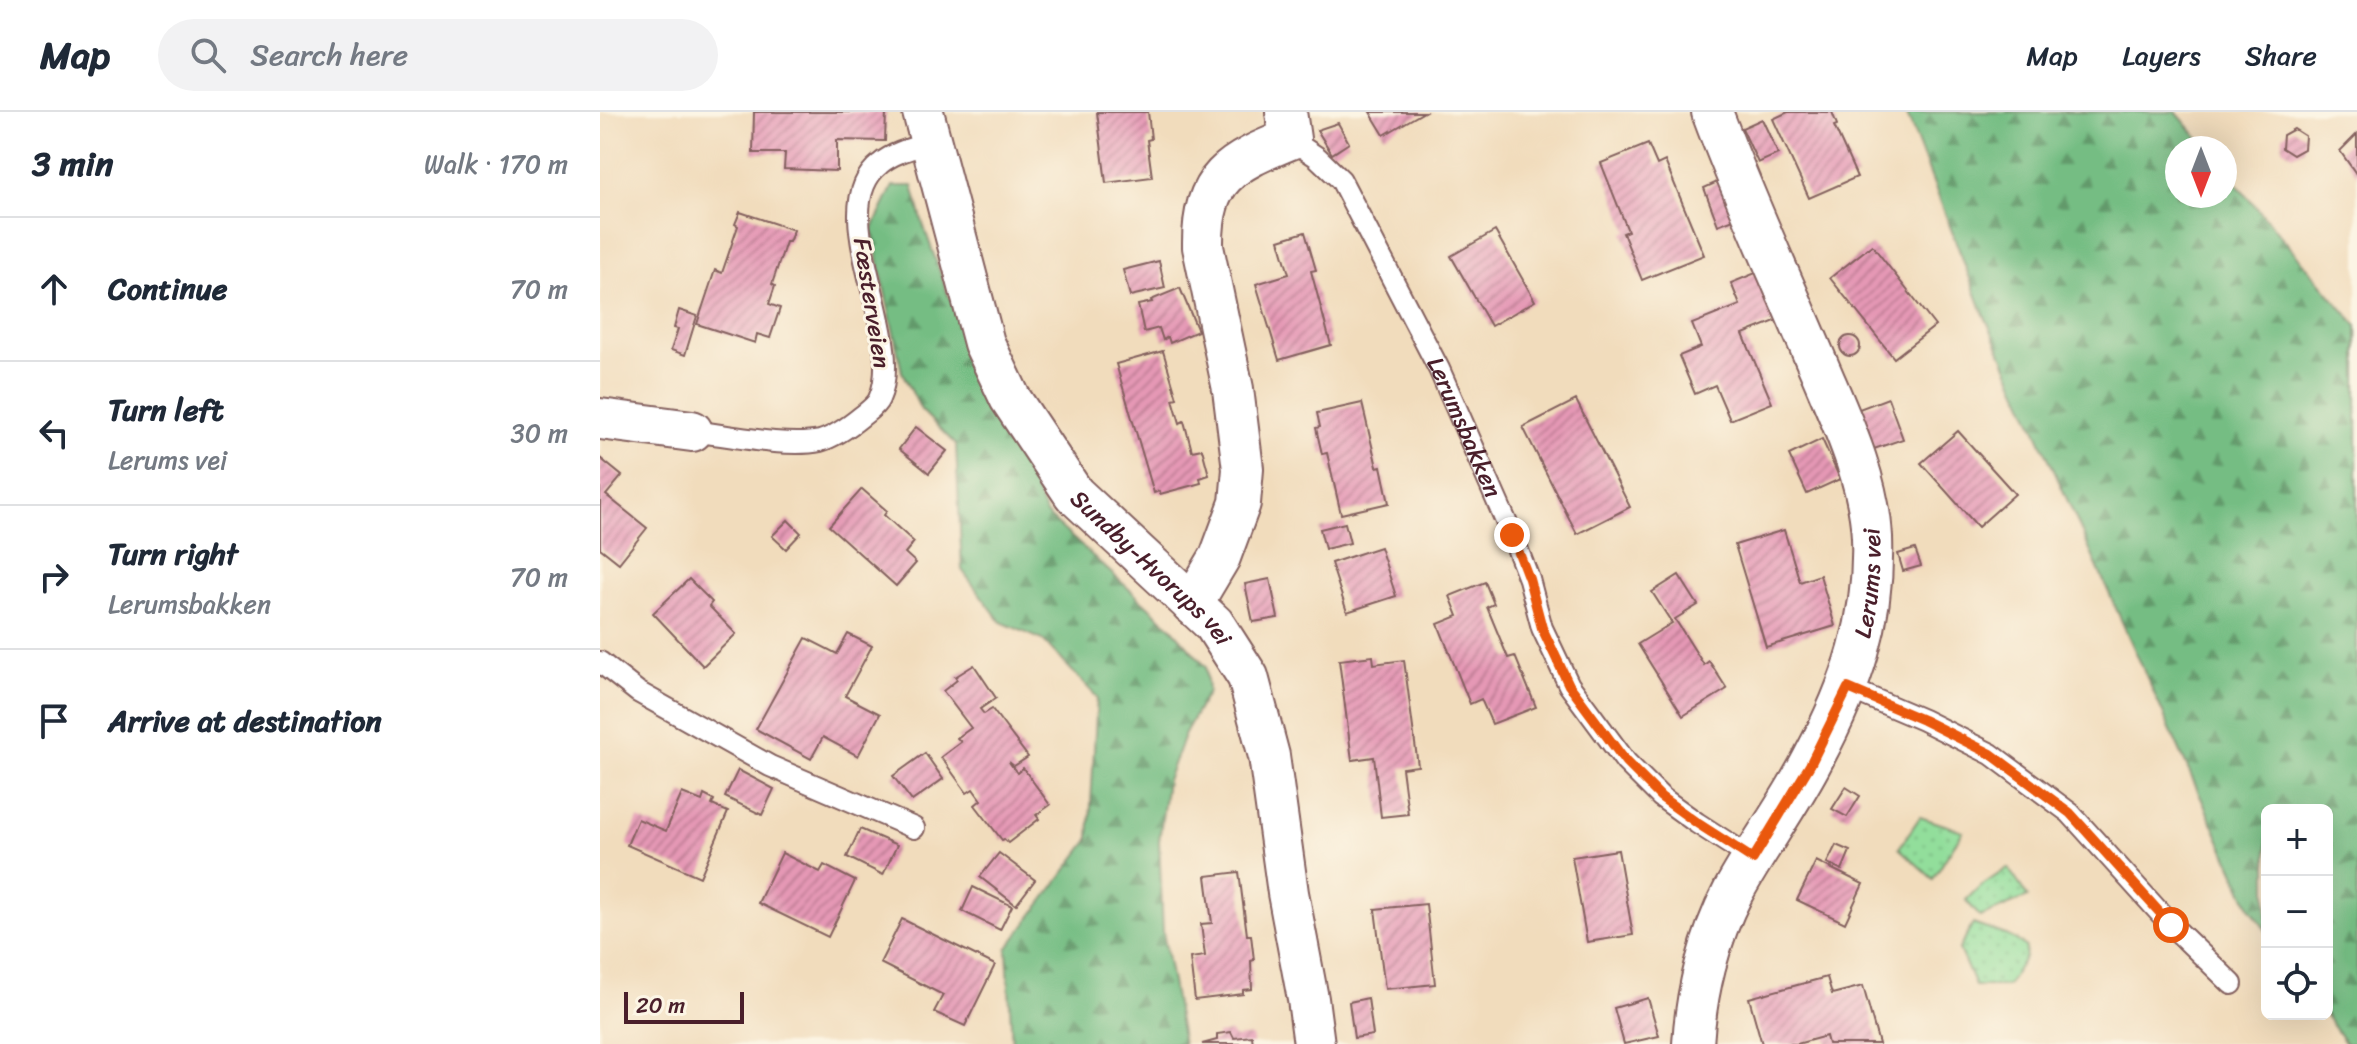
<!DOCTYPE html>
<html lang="en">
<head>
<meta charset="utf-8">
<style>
  :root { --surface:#fff; --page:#f2f2f3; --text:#1f2937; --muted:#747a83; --line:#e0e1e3 }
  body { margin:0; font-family:Sriracha,sans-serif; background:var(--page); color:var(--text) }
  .controls { position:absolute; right:24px; bottom:24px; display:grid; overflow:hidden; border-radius:12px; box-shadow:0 8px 32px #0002 }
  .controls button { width:72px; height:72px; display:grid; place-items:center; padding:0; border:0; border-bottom:2px solid var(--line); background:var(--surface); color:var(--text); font:40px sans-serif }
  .compass { position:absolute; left:1565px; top:24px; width:72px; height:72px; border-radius:50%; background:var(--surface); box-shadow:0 8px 32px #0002; rotate:180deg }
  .scale { position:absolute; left:24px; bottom:20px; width:120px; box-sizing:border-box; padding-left:8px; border:4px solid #4a1f2b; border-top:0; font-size:22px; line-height:28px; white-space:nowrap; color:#4a1f2b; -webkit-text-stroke:6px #fcf5e5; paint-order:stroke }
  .stop { position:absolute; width:24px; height:24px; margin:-18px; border:6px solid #ea580c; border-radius:50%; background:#fff }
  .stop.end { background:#ea580c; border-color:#fff; box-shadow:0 2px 8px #0008 }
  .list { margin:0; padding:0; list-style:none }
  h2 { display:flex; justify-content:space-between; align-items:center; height:104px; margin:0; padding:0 32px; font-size:34px }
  h2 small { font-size:26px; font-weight:400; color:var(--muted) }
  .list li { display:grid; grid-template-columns:52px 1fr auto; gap:24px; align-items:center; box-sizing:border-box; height:144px; padding:0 32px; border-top:2px solid var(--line) }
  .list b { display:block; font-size:30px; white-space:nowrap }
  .list p { margin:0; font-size:26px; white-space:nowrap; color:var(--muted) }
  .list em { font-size:26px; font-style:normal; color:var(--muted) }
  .icon { flex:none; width:44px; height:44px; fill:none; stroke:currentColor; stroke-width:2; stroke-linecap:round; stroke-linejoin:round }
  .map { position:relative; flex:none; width:1757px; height:932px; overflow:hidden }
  header { display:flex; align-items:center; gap:48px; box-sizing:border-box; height:112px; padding:0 40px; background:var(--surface); border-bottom:2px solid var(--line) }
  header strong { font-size:38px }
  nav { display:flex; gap:44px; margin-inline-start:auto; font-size:28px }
  .search { width:560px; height:72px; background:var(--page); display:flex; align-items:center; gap:20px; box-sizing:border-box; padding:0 28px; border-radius:44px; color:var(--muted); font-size:30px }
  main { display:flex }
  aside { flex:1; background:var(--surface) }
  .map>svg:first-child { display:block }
  .forest { fill:url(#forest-firs); stroke:#606e57; stroke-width:2 }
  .park { fill:url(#park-dots); stroke:#6e7e63; stroke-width:2 }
  .building { fill:url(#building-hatch) }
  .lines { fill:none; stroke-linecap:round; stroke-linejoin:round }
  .service-casing { stroke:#84615e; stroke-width:24 }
  .minor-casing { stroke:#84615e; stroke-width:44 }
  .service { stroke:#fff; stroke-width:20 }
  .minor { stroke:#fff; stroke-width:40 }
  .route { stroke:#ea580c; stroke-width:10 }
  .labels { text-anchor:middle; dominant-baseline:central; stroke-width:6; stroke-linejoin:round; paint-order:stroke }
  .street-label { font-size:24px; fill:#4a1f2b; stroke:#fcf5e5 }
</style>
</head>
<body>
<header>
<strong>Map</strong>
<div class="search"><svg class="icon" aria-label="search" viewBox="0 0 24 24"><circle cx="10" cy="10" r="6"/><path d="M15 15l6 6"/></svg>Search here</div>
<nav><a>Map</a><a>Layers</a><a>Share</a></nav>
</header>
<main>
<aside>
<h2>3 min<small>Walk · 170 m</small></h2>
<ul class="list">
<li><svg class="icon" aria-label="ahead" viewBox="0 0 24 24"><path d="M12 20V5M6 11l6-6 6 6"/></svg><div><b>Continue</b></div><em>70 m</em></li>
<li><svg class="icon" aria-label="left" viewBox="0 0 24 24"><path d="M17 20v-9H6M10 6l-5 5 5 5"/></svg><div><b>Turn left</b><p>Lerums vei</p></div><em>30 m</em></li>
<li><svg class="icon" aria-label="right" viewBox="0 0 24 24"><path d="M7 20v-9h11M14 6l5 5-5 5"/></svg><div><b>Turn right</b><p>Lerumsbakken</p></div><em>70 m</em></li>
<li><svg class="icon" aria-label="arrive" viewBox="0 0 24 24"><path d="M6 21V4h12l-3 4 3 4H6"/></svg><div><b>Arrive at destination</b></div></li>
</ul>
</aside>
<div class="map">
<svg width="1757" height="932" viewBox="0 0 1757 932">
  <defs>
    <pattern id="forest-firs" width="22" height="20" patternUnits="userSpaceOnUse" patternTransform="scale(2)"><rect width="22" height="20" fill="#75bd83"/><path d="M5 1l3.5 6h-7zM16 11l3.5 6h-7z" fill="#62996b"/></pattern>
    <pattern id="park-dots" width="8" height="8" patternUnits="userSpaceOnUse" patternTransform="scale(2)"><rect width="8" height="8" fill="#92de9b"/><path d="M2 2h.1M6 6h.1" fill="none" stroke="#7fbe86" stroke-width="1.8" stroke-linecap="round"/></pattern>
    <pattern id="building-hatch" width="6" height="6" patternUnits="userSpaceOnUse" patternTransform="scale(2)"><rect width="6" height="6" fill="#e598b5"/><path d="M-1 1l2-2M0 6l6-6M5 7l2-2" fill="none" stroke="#bc7b93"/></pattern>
  </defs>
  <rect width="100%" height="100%" fill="#fcf5e5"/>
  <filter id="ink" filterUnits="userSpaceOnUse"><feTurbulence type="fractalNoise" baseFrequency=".0125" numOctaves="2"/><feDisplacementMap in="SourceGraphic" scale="16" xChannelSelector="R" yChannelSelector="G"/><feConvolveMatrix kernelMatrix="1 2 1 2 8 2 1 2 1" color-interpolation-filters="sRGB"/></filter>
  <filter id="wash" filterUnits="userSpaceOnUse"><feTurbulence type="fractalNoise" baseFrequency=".006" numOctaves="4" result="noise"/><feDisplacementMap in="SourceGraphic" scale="32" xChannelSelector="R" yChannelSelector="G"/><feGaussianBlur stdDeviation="1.8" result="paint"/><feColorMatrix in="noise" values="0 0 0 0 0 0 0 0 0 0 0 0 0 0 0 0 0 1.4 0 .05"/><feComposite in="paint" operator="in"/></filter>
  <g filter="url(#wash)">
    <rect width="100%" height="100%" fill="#f1dcbc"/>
    <g class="forest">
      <polygon points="1306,0 1576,0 1607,36 1577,36 1577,84 1625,84 1625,58 1757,214 1757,932 1746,932 1725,902 1727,698 1667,698 1667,820 1650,795 1383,200"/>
      <polygon points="293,74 313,74 323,112 347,180 446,402 571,515 606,555 608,580 586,619 567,668 559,729 563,820 583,932 412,932 407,837 489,728 497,585 443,528 401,510 362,458 356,333 321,298 302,260 272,118"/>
    </g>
    <g class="park">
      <polygon points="1320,705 1363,719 1333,767 1299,736"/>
      <polygon points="1408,756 1428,785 1380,805 1366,788 1378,776"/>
      <path d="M1373,812C1390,819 1414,822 1426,836L1425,845L1407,874H1375L1359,837Z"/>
    </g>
    <g id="blocks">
      <g class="building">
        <polygon points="154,0 286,0 285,29 237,28 237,59 184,57 185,41 153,41"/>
        <polygon points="497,0 548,0 551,27 547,28 552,65 506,71"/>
        <polygon points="770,0 824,0 784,23"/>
        <polygon points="1188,0 1232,0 1237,13 1234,14 1257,65 1209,86 1173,7"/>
        <polygon points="1162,7 1178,42 1158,51 1142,16"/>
        <polygon points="738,11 749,31 732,42 717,18"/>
        <polygon points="1694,17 1705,24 1704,37 1693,43 1682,36 1683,23"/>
        <polygon points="1757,22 1757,63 1740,39"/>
        <polygon points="1048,32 1057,53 1065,49 1104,143 1042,168 1023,121 1028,119 1001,51"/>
        <polygon points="1124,67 1139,105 1118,113 1104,76"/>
        <polygon points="140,100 194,118 189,130 186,130 172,172 175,174 169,192 180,196 170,226 157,222 155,231 97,212 115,158 122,161 138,114 135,112"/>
        <polygon points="895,119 935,189 891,214 851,144"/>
        <polygon points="705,120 716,158 711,159 731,233 679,248 656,172 689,162 679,128"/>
        <polygon points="1272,133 1335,214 1294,246 1230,166"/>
        <polygon points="559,149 565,176 530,184 523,158"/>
        <polygon points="1158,160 1178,208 1143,222 1172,291 1130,308 1115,273 1095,282 1079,244 1101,235 1092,212 1140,193 1131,171"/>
        <polygon points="580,176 598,219 570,231 568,225 563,228 559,216 544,220 538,193 552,190 551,188"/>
        <polygon points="79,198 97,204 85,243 71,238 78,217 74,216"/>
        <circle cx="1250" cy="234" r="10"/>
        <polygon points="563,239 577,286 573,287 580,311 584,309 592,339 602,337 609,363 600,366 601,371 560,382 559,379 554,381 516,252"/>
        <polygon points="1288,286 1303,327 1274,337 1259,297"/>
        <polygon points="976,288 1030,395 977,422 923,315"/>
        <polygon points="762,291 777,355 781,354 789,391 741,402 727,341 722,342 716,316 720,315 717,301"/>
        <polygon points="316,315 347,339 329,361 299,337"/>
        <polygon points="1358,319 1415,382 1378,415 1321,351"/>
        <polygon points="1222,327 1240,367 1207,382 1189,343"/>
        <polygon points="0,346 22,364 6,383 47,416 19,451 0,436"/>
        <polygon points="262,377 287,399 284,403 314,430 305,441 316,451 296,474 229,414"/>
        <polygon points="188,408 201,421 186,437 172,424"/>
        <polygon points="745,411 750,431 725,437 720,417"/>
        <polygon points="1184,418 1200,470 1220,463 1235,514 1166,535 1135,433"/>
        <polygon points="780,435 796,484 747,500 731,451"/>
        <polygon points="1315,437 1321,454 1303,459 1298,442"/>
        <polygon points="1079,463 1098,493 1075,507 1104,553 1109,549 1127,577 1083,604 1038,532 1072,511 1052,480"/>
        <polygon points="89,467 112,490 109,494 136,522 103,554 53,501"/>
        <polygon points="670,467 678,506 653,510 645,472"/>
        <polygon points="885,470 894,492 887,495 908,546 915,544 936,595 892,612 881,587 870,592 838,512 858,504 850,484"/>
        <polygon points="248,522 272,534 245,584 280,602 258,644 223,625 211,647 156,617 206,526 237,542"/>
        <polygon points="773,544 774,552 804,548 818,654 802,656 808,702 781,705 774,645 752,648 739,548"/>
        <polygon points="374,553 396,586 380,597 384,602 392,597 428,645 414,654 409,650 417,661 423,656 450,693 436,703 439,707 408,731 404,727 402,728 375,693 381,688 373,677 367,681 341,645 361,630 357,626 371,616 343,579 357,568 355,565"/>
        <polygon points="325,641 343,667 312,689 293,664"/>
        <polygon points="138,658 174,677 162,703 125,685"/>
        <polygon points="1246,675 1260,684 1247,705 1232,697"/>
        <polygon points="82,681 102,689 104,683 114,688 112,693 128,700 100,765 27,733 38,707 66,719"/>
        <polygon points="260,717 297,733 283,763 247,745"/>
        <polygon points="1236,733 1250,739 1242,758 1227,751"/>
        <polygon points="1018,738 1033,823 987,830 972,745"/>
        <polygon points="182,741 220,760 224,753 255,769 228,825 158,791"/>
        <polygon points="399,741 435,768 416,793 380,765"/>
        <polygon points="1216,749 1263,772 1245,811 1197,788"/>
        <polygon points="639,760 647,823 651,823 654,848 651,849 652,877 643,878 643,882 595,888 590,846 605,844 601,812 612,811 606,764"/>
        <polygon points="373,775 412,794 400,818 362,799"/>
        <polygon points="826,792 835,872 785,877 775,797"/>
        <polygon points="302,807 395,853 365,914 334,900 343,883 280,851"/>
        <polygon points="1227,865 1232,882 1263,874 1279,932 1228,932 1226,924 1197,932 1162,932 1149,886"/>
        <polygon points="768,886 773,923 754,926 749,890"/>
        <polygon points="1048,886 1059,924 1024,932 1014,896"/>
        <polygon points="631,920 634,926 652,924 653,932 602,932 617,928 617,922"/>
      </g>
    </g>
  </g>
  <g filter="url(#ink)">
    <use href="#blocks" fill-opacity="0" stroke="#84615e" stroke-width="2"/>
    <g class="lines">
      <g class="service-casing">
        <g id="service">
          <path id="s1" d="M690,27L717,45L741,68L839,257L912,423L929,467L942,516L969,573L1026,650L1061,685L1097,711L1153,747"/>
          <path d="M92,319C127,323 187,336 220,329C234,325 251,313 262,304C268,299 276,294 279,287C308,223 221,98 280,52C294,40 313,36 330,31"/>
          <polyline points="0,550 38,580 170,654 314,716"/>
          <polyline points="1248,576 1323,608 1391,642 1470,701 1571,813 1632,872"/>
        </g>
      </g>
      <g class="minor-casing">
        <g id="minor">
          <path id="s2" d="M323,0L384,231L410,286L474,382L614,512L648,565L669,644L688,781L708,887L714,932"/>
          <polyline points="0,307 92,319"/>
          <path d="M592,492L620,445L640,391L643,357L633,277L603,135C602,65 631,51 690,27L686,0"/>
          <path id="s3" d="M1093,932C1096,881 1109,826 1133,780C1158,734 1190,692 1214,645C1252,574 1275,507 1272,425C1269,367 1242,310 1220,258C1184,172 1144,87 1112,0"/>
        </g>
      </g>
      <use href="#service" class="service"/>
      <use href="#minor" class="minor"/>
    </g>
  </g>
  <g class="lines" filter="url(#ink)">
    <polyline class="route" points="912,423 929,467 942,516 969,573 1026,650 1061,685 1097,711 1153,747 1210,653 1248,576 1323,608 1391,642 1470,701 1571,813"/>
  </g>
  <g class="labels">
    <g class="street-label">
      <text transform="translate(272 191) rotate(81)">Fæsterveien</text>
      <text stroke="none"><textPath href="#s1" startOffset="342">Lerumsbakken</textPath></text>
      <text stroke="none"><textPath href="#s2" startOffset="522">Sundby-Hvorups vei</textPath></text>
      <text stroke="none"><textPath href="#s3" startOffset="500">Lerums vei</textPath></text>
    </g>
  </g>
</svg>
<div class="controls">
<button>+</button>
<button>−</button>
<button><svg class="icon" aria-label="locate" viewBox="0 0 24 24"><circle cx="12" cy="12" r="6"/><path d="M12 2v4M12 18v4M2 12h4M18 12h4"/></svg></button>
</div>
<svg class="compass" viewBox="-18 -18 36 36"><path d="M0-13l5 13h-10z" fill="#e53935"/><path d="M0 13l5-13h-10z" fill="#747a83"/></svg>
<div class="scale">20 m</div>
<div class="stop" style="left:1571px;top:813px"></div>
<div class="stop end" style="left:912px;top:423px"></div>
</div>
</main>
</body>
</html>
